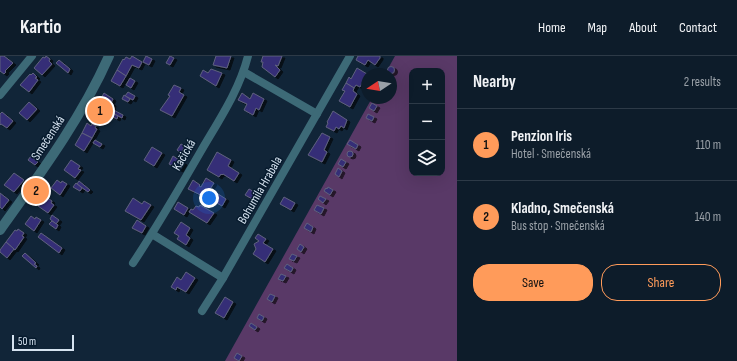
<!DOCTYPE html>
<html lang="en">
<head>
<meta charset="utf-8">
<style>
  :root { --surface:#0d1c2a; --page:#1b2936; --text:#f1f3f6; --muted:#9aa1a8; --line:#2d3a47; --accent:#ff9b5a }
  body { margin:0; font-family:"Sofia Sans Condensed",sans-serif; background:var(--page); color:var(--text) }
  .controls { position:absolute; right:12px; top:12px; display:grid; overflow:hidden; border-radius:8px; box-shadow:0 4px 16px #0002 }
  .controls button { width:36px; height:36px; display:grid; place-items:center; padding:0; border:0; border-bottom:1px solid var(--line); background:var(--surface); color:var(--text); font:20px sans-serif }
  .compass { position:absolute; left:361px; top:12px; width:36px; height:36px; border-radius:50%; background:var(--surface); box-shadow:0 4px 16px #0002; rotate:258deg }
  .scale { position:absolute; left:12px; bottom:10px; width:62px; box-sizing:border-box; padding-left:4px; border:2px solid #d6e3f0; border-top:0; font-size:11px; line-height:14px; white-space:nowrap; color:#d6e3f0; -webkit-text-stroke:3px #071b2e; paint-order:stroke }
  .you { position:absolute; left:209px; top:142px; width:14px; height:14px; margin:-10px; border:3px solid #fff; border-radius:50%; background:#1a73e8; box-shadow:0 0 0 6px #1a73e833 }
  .badge { display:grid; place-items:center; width:26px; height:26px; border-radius:50%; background:var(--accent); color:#111; font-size:13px; font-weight:700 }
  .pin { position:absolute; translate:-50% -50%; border:2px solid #fff; box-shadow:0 1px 4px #0006 }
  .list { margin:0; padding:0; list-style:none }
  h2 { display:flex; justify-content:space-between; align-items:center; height:52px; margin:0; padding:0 16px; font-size:17px }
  h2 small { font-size:13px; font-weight:400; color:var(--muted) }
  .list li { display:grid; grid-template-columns:26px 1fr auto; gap:12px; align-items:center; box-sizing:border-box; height:72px; padding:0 16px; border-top:1px solid var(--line) }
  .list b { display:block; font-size:15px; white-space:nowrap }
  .list p { margin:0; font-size:13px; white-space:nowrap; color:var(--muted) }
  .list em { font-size:13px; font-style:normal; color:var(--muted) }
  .actions { display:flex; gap:8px; padding:12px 16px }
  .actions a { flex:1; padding:9px 0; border:1px solid var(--accent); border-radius:16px; text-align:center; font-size:14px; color:var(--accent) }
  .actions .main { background:var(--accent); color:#111 }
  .icon { flex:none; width:22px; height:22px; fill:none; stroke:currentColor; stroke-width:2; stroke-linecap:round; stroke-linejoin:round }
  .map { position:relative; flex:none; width:457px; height:305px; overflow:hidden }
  header { display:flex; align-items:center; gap:24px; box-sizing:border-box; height:56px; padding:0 20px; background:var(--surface); border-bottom:1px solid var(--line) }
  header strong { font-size:19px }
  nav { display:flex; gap:22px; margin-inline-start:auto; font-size:14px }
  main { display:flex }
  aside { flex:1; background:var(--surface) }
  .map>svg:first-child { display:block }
  .green { fill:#593967; fill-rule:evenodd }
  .building { fill:#352f77; stroke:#5f617e; filter:url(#shadow) }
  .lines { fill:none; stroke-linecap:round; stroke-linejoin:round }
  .minor { stroke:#3d6a77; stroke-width:8 }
  .tertiary { stroke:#3d6a77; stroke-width:10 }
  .labels { text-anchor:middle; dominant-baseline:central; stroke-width:3; stroke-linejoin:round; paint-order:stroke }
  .street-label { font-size:13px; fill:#d6e3f0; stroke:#071b2e }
</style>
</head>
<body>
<header>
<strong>Kartio</strong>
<nav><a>Home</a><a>Map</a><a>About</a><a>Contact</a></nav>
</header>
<main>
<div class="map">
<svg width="457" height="305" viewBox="0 0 457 305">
  <defs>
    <filter id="shadow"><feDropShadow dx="3" dy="2" stdDeviation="0" flood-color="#0009"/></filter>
  </defs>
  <rect width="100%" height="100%" fill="#112538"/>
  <path class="green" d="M395,0H457V305H225L372,42H391V18H385ZM412,15H442V117H412Z"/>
  <g class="building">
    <polygon points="0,0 4,0 13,7 5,15 6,16 4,18 0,15"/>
    <polygon points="46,0 50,3 49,5 52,8 42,19 34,12 43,1 45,2"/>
    <polygon points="132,0 142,6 139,12 132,9 126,20 117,14 123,3 124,4 126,1 130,3"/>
    <polygon points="146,0 152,3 149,9 143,6"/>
    <polygon points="170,0 174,2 170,9 166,7"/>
    <polygon points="216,0 231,0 227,12 213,9"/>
    <polygon points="263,0 282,0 278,10 275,9 280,14 275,21 262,11 263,6 261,6"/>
    <polygon points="358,0 380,0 380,2 375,9 368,4 365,9 356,4"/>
    <polygon points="59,4 70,13 68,17 56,7"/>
    <circle cx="391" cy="14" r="3.5"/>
    <polygon points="357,12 367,18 367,19 360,31 356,29 354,32 346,27 349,21 351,23"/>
    <polygon points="211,13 222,17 216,30 200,20 203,14 208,17"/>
    <polygon points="117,14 126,20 120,30 111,25"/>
    <polygon points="33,17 37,21 35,22 38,24 29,36 20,29 30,18 31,19"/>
    <polygon points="130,22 135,25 131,32 126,29"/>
    <polygon points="346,27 354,32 353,35 357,38 350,51 339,45 345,35 342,34"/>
    <polygon points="174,29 181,32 179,36 184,39 172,60 160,54 170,40 168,39"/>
    <polygon points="128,36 135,40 133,44 125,40"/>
    <polygon points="104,37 113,43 111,47 113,48 112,53 108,51 107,54 97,49"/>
    <polygon points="242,37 250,43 253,37 264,43 259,54 256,52 253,59 244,54 247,48 238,44"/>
    <polygon points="124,39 130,43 128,46 122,43"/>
    <polygon points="29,46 37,53 27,64 19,57"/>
    <polygon points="372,47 377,50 374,55 369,52"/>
    <polygon points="97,49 107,54 104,59 106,60 103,65 91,59"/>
    <polygon points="108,51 123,59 122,62 107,54"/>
    <polygon points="107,54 118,60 117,63 105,57"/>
    <polygon points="333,55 347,64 344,72 341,70 339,73 336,71 334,75 326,71 328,67 327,66"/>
    <polygon points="2,56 13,65 7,72 1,68 0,69 0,58"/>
    <polygon points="368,58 374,61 372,65 366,62"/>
    <polygon points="87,67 91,70 92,68 96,70 95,72 97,73 92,82 82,77"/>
    <polygon points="82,77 92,82 84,95 75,89"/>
    <polygon points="322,77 330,81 324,94 327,96 322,106 308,99"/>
    <polygon points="95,84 102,88 100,91 93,87"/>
    <polygon points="350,84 358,89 356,93 347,88"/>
    <polygon points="181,88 185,90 181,97 177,94"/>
    <polygon points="152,91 162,97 154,110 144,104"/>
    <circle cx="350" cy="98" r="3"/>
    <polygon points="217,96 231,104 228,110 239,117 234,125 223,118 222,119 221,118 219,121 207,114"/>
    <polygon points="31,100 38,106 35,109 28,104"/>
    <polygon points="173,100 184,107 180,114 169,108"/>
    <polygon points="341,103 346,106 343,111 338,108"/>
    <polygon points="71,104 80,110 78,113 81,114 75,122 64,114"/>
    <polygon points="338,112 342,115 339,121 335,118"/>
    <polygon points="14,117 24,124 14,136 4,129"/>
    <polygon points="206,122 214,127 210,133 226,143 222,150 205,140 205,141 188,133 193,124 200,129 199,130 201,131"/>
    <polygon points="57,124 61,127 62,125 67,128 60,139 51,132"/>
    <polygon points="79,125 90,134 88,136 77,128"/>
    <polygon points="76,127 82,132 80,135 73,131"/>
    <polygon points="328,131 333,134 330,139 324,135 326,132 327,133"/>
    <polygon points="249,133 258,138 254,144 245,139"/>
    <polygon points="0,137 9,144 2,153 0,151"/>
    <polygon points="320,140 326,143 323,147 318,143"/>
    <polygon points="46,141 52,145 51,147 54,149 48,157 38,150 44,142 45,142"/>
    <polygon points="284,141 295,147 291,154 280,148"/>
    <polygon points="133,142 142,148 144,145 151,149 141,164 125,155"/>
    <polygon points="178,146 188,152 184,159 174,153"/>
    <polygon points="200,149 214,157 207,167 189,156 191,153 193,154 196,150 199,151"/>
    <polygon points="317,149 324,152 321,158 314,154"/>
    <polygon points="52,159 59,164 56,168 50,163"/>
    <polygon points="31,160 35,163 36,161 41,164 34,175 25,168"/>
    <polygon points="137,164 146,170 142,177 132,172"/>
    <polygon points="52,165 58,169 56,173 49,168"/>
    <polygon points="181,166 190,172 186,179 190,182 186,189 177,183 179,180 174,177"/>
    <polygon points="307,167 313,171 311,176 304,172"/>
    <polygon points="18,173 24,177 22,180 24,181 15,194 6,186 15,174 17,175"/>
    <polygon points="41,177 62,192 59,197 38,181"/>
    <polygon points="258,178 266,183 263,187 273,193 265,206 253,198 256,193 254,188 259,185 255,182"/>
    <polygon points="6,186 14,193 7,202 0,196 0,194"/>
    <polygon points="300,188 304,191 301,196 297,193"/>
    <polygon points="25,197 36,207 34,208 37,210 36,212 22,200"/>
    <polygon points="292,198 297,200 294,205 289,203"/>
    <polygon points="287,208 293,212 291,216 284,212"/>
    <polygon points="186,216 195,222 186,236 177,231 176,234 171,231 177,221 181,224"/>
    <polygon points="281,218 286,220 283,225 278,223"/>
    <polygon points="270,238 275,240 272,246 267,243"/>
    <polygon points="225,241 233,246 224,262 215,257"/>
    <polygon points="259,258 264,261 262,265 257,262"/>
    <polygon points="251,267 257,271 255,274 249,270"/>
    <polygon points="237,297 242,300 239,305 234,302"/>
  </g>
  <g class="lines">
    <g class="minor">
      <polyline points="244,16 317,58"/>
      <polyline points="0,39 32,0"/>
      <polyline points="152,178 223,222"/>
      <path d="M133,207C157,171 179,133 201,95C219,64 239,35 248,0"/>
      <polyline points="202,255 223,222 350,0"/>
    </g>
    <path class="tertiary" d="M0,174C40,118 81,63 109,0"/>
  </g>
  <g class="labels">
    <g class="street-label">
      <text transform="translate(48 82) rotate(-57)">Smečenská</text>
      <text transform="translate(184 99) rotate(-60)">Kačická</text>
      <text transform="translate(260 134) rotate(-60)">Bohumila Hrabala</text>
    </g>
  </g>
</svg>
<div class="controls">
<button>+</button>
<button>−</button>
<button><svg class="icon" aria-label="layers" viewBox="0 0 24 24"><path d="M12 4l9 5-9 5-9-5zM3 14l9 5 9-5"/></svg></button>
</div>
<svg class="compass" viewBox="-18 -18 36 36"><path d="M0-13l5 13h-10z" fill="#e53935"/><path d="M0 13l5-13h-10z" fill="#9aa1a8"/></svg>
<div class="scale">50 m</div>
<div class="you"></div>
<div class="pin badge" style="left:100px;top:55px">1</div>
<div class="pin badge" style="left:36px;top:135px">2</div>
</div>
<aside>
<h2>Nearby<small>2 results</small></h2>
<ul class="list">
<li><span class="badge">1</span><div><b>Penzion Iris</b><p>Hotel · Smečenská</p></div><em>110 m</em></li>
<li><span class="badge">2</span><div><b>Kladno, Smečenská</b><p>Bus stop · Smečenská</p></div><em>140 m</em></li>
</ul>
<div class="actions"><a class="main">Save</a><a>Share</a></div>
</aside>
</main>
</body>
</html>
